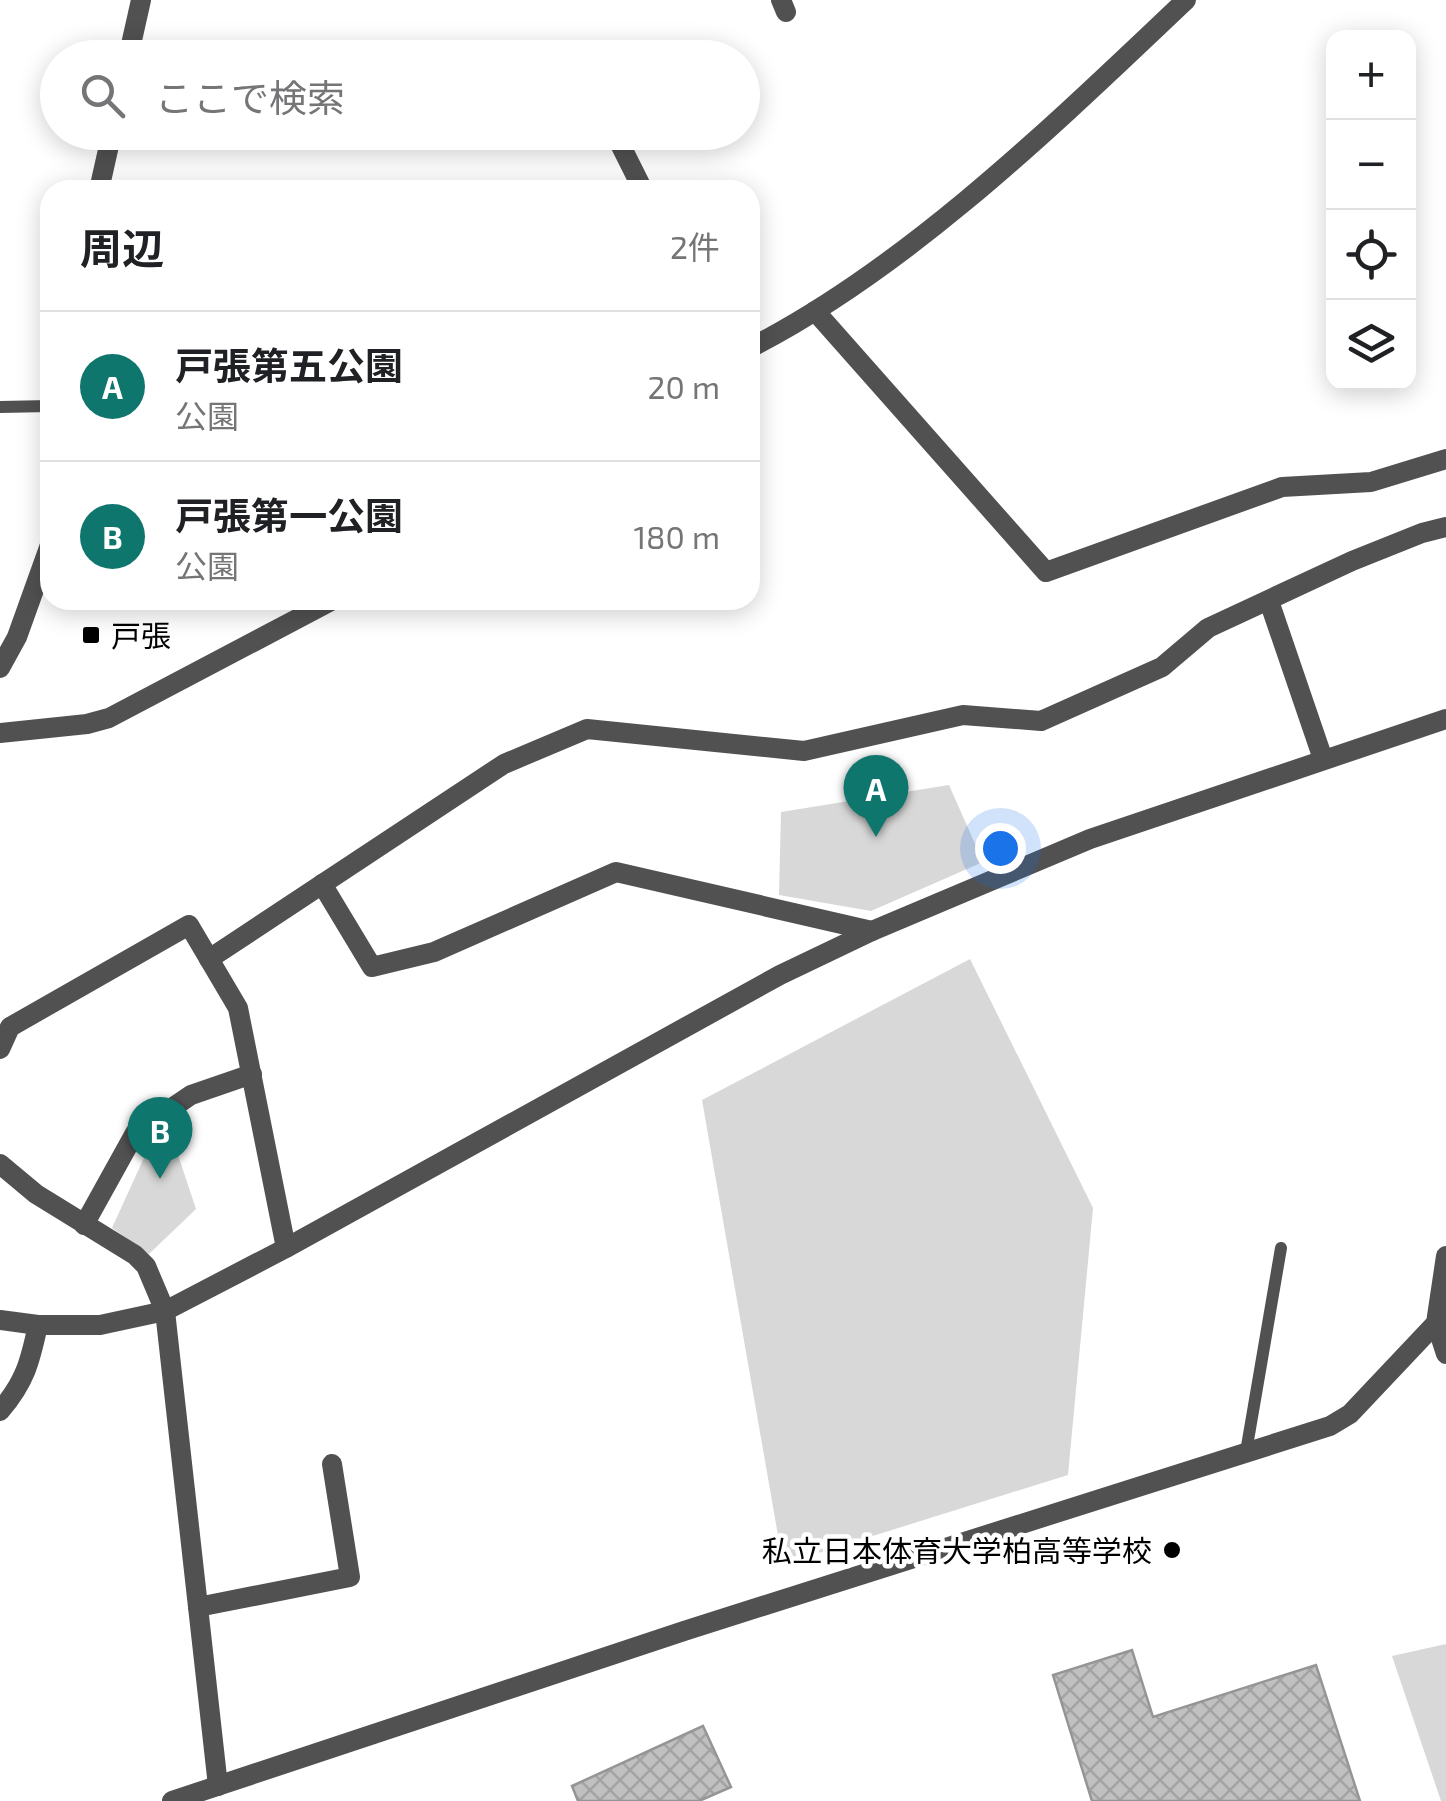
<!DOCTYPE html>
<html lang="ja">
<head>
<meta charset="utf-8">
<style>
  :root { --surface:#fff; --page:#f2f2f2; --text:#202124; --muted:#757577; --line:#e0e0e0; --accent:#0f766e }
  body { margin:0; font-family:"Exo 2","Noto Sans JP",sans-serif; background:var(--page); color:var(--text) }
  .controls { position:absolute; right:30px; top:30px; display:grid; overflow:hidden; border-radius:20px; box-shadow:0 5px 25px #0003 }
  .controls button { width:90px; height:90px; display:grid; place-items:center; padding:0; border:0; border-bottom:2px solid var(--line); background:var(--surface); color:var(--text); font:50px sans-serif }
  .you { position:absolute; left:1000px; top:848px; width:35px; height:35px; margin:-25px; border:8px solid #fff; border-radius:50%; background:#1a73e8; box-shadow:0 0 0 15px #1a73e833 }
  .badge { display:grid; place-items:center; width:65px; height:65px; border-radius:50%; background:var(--accent); color:#fff; font-size:32px; font-weight:700 }
  .pin { position:absolute; translate:-50% -82px; filter:drop-shadow(0 2px 5px #0008) }
  .pin::after { content:''; position:absolute; top:52px; width:35px; height:30px; background:inherit; clip-path:polygon(0 0,100% 0,50% 100%) }
  .list { margin:0; padding:0; list-style:none }
  h2 { display:flex; justify-content:space-between; align-items:center; height:130px; margin:0; padding:0 40px; font-size:42px }
  h2 small { font-size:32px; font-weight:400; color:var(--muted) }
  .list li { display:grid; grid-template-columns:65px 1fr auto; gap:30px; align-items:center; box-sizing:border-box; height:150px; padding:0 40px; border-top:2px solid var(--line) }
  .list b { display:block; font-size:38px; white-space:nowrap }
  .list p { margin:0; font-size:32px; white-space:nowrap; color:var(--muted) }
  .list em { font-size:32px; font-style:normal; color:var(--muted) }
  .icon { flex:none; width:55px; height:55px; fill:none; stroke:currentColor; stroke-width:2; stroke-linecap:round; stroke-linejoin:round }
  .map { position:relative; flex:none; width:1446px; height:1801px; overflow:hidden }
  .search { position:absolute; background:var(--surface); box-shadow:0 5px 25px #0003; left:40px; top:40px; width:720px; height:110px; display:flex; align-items:center; gap:25px; box-sizing:border-box; padding:0 35px; border-radius:55px; color:var(--muted); font-size:38px }
  .panel { position:absolute; background:var(--surface); box-shadow:0 5px 25px #0003; left:40px; top:180px; width:720px; height:430px; border-radius:30px }
  .map>svg:first-child { display:block }
  .park { fill:#d8d8d8 }
  .building { fill:url(#building-cross-hatch); stroke:#959595; stroke-width:2.5 }
  .lines { fill:none; stroke-linecap:round; stroke-linejoin:round }
  .service { stroke:#515151; stroke-width:12 }
  .minor { stroke:#515151; stroke-width:20 }
  .tertiary { stroke:#515151; stroke-width:20 }
  .poi-dot { fill:#000; stroke:#fff; stroke-width:4 }
  .labels { text-anchor:middle; dominant-baseline:central; stroke-width:9; stroke-linejoin:round; paint-order:stroke }
  .poi-label { font-size:30px; fill:#000; stroke:#fff; text-anchor:start }
</style>
</head>
<body>
<div class="map">
<svg width="1446" height="1801" viewBox="0 0 1446 1801">
  <defs>
    <pattern id="building-cross-hatch" width="8" height="8" patternUnits="userSpaceOnUse" patternTransform="scale(2.5)"><rect width="8" height="8" fill="#c0c0c0"/><path d="M0 0l8 8M0 8l8-8" fill="none" stroke="#a3a3a3"/></pattern>
  </defs>
  <rect width="100%" height="100%" fill="#fff"/>
  <g class="park">
    <polygon points="949,785 983,862 871,911 779,895 781,812"/>
    <polygon points="970,959 1093,1208 1068,1475 783,1564 702,1100"/>
    <polygon points="169,1128 196,1209 149,1254 112,1228 148,1149"/>
    <polygon points="1446,1644 1446,1801 1441,1801 1392,1656"/>
  </g>
  <g class="building">
    <polygon points="1132,1650 1153,1717 1316,1665 1360,1801 1092,1801 1053,1675"/>
    <polygon points="703,1726 731,1787 699,1801 578,1801 572,1786"/>
  </g>
  <g class="lines">
    <g class="service">
      <polyline points="0,407 50,406"/>
      <polyline points="1246,1452 1281,1248"/>
    </g>
    <g class="minor">
      <polyline points="781,0 786,12"/>
      <polyline points="128,58 141,0"/>
      <polyline points="614,132 643,190"/>
      <polyline points="99,190 112,132"/>
      <polyline points="815,311 1046,572 1282,487 1371,482 1446,459"/>
      <path d="M750,348C909,267 1057,122 1186,0"/>
      <polyline points="1269,601 1323,759"/>
      <polyline points="0,668 17,637 50,545"/>
      <polyline points="0,733 87,724 109,718 333,600"/>
      <polyline points="322,884 372,967 434,952 616,872 872,931"/>
      <polyline points="209,959 504,764 587,729 804,751 963,715 1041,721 1162,667 1208,628 1352,561 1422,533 1446,527"/>
      <polyline points="0,1049 10,1027 189,925 238,1008 286,1248"/>
      <polyline points="0,1164 36,1194 135,1255 146,1266 165,1311 218,1786"/>
      <polyline points="84,1225 135,1133 191,1095 252,1074"/>
      <polyline points="1436,1323 1446,1354"/>
      <path d="M0,1411C25,1382 30,1362 38,1325"/>
      <polyline points="198,1607 350,1577 332,1464"/>
      <polyline points="172,1801 684,1631 1330,1426 1350,1414 1436,1323 1446,1256"/>
    </g>
    <polyline class="tertiary" points="0,1320 38,1325 100,1325 165,1311 286,1248 780,975 872,931 1090,839 1446,719"/>
  </g>
  <g class="poi-dot">
    <rect x="81" y="625" width="20" height="20" rx="5"/>
    <circle cx="1172" cy="1550" r="10"/>
  </g>
  <g class="labels">
    <g class="poi-label">
      <text x="111" y="635">戸張</text>
      <text x="1152" y="1550" text-anchor="end">私立日本体育大学柏高等学校</text>
    </g>
  </g>
</svg>
<div class="controls">
<button>+</button>
<button>−</button>
<button><svg class="icon" aria-label="locate" viewBox="0 0 24 24"><circle cx="12" cy="12" r="6"/><path d="M12 2v4M12 18v4M2 12h4M18 12h4"/></svg></button>
<button><svg class="icon" aria-label="layers" viewBox="0 0 24 24"><path d="M12 4l9 5-9 5-9-5zM3 14l9 5 9-5"/></svg></button>
</div>
<div class="you"></div>
<div class="pin badge" style="left:876px;top:837px">A</div>
<div class="pin badge" style="left:160px;top:1179px">B</div>
<div class="search"><svg class="icon" aria-label="search" viewBox="0 0 24 24"><circle cx="10" cy="10" r="6"/><path d="M15 15l6 6"/></svg>ここで検索</div>
<section class="panel">
<h2>周辺<small>2件</small></h2>
<ul class="list">
<li><span class="badge">A</span><div><b>戸張第五公園</b><p>公園</p></div><em>20 m</em></li>
<li><span class="badge">B</span><div><b>戸張第一公園</b><p>公園</p></div><em>180 m</em></li>
</ul>
</section>
</div>
</body>
</html>
